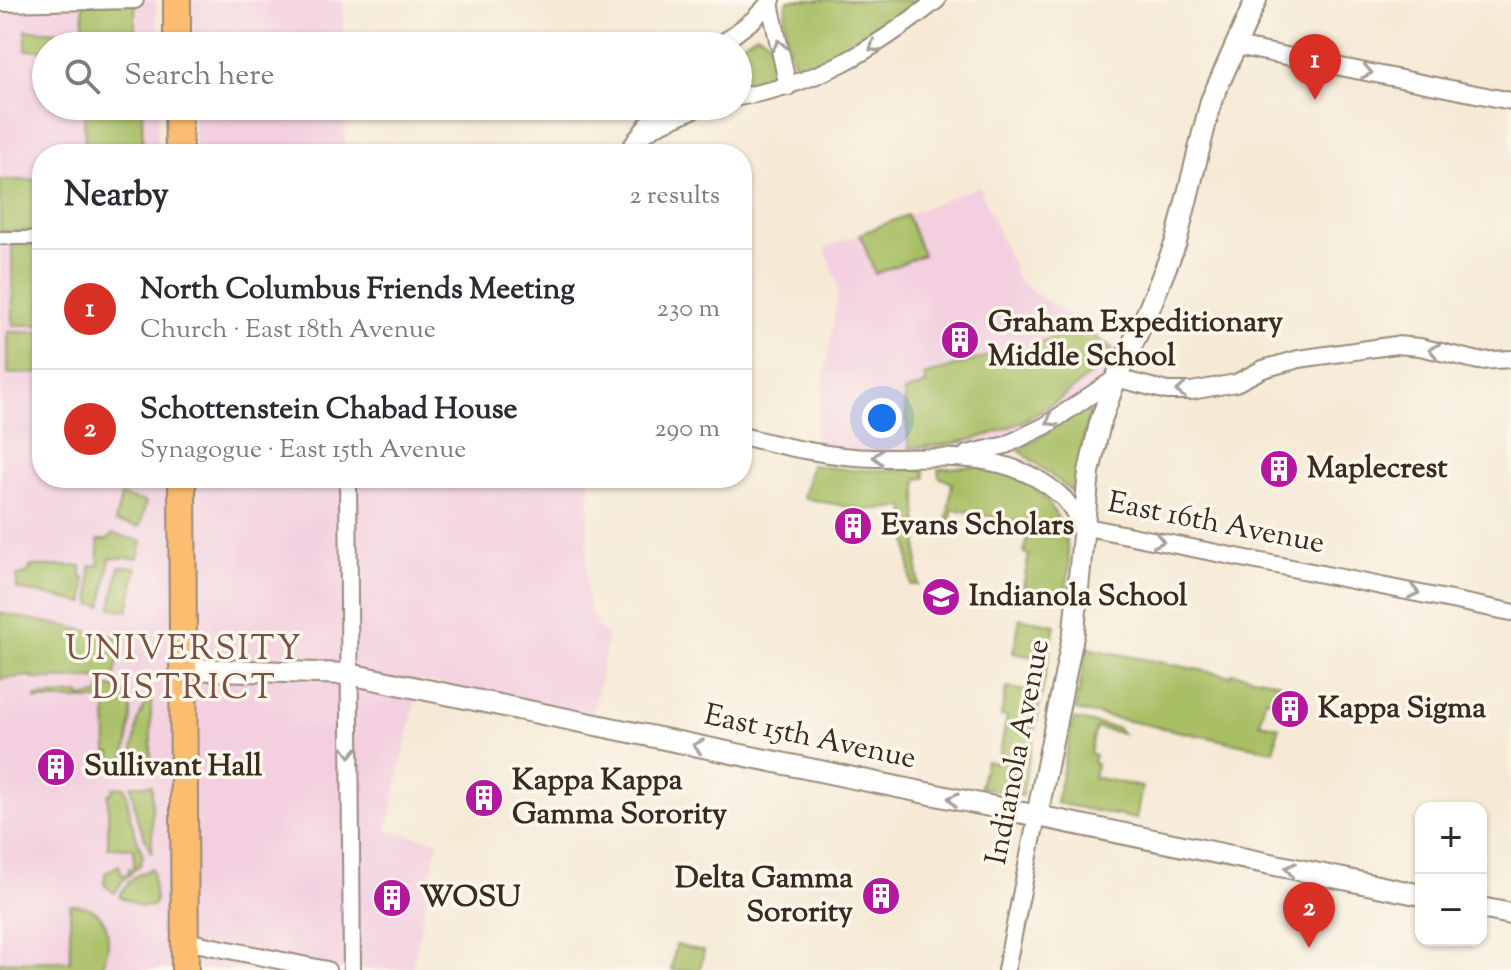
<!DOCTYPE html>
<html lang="en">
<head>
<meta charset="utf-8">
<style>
  :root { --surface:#fff; --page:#f7f7f7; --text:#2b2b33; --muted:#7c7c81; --line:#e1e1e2; --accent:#d93025 }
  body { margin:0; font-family:"Sorts Mill Goudy",serif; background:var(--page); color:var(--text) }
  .controls { position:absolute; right:24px; bottom:24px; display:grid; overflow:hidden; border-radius:16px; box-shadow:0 2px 6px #0004 }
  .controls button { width:72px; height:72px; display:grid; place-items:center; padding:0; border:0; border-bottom:2px solid var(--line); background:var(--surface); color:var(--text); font:40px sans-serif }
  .you { position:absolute; left:882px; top:418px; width:28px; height:28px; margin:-20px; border:6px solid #fff; border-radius:50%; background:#1a73e8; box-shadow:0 0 0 12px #1a73e833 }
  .badge { display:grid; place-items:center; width:52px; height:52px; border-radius:50%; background:var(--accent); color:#fff; font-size:26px; font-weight:700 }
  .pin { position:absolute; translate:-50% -66px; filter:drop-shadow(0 2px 4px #0008) }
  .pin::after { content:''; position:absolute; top:42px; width:28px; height:24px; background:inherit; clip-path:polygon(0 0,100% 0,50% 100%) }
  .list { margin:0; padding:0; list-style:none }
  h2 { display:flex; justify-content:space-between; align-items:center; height:104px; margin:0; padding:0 32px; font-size:34px }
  h2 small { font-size:26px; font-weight:400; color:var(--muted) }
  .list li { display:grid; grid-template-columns:52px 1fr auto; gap:24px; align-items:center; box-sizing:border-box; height:120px; padding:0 32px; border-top:2px solid var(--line) }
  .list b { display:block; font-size:30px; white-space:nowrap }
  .list p { margin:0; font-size:26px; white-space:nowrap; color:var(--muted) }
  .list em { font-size:26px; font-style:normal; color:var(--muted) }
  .icon { flex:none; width:44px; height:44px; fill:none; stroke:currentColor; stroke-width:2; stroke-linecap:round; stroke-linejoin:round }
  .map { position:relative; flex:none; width:1511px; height:970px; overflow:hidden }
  .search { position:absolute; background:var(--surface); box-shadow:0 2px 6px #0004; left:32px; top:32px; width:720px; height:88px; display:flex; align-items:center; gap:20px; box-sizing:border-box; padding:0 28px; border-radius:44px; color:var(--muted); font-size:30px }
  .panel { position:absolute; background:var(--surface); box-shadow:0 2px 6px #0004; left:32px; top:144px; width:720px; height:344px; border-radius:32px }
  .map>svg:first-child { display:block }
  .built { fill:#f3cfdf }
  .green { fill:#a7be64; stroke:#717441; stroke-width:2 }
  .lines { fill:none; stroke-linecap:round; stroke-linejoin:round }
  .pedestrian-casing { stroke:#988a7a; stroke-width:16 }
  .minor-casing { stroke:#988a7a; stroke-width:20 }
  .tertiary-casing { stroke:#988a7a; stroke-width:24 }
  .primary-casing { stroke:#988a7a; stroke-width:30 }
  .pedestrian { stroke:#fff; stroke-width:12 }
  .minor { stroke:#fff; stroke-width:16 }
  .tertiary { stroke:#fff; stroke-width:20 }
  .primary { stroke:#fcbd6f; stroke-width:26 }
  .oneway { stroke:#a79f9a }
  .labels { text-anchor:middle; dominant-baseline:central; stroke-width:7; stroke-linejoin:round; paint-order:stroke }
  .poi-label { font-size:30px; font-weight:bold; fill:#3b2a1e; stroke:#fbf7ec; text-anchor:start }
  .street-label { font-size:30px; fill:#3b2a1e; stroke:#fbf7ec }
  .quarter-label { font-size:34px; letter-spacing:2px; fill:#7b5045; stroke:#fbf7ec }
</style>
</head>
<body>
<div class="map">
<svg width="1511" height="970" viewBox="0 0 1511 970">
  <rect width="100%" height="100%" fill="#fbf7ec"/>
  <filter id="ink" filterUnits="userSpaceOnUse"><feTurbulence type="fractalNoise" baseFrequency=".0125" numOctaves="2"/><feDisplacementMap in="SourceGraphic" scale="16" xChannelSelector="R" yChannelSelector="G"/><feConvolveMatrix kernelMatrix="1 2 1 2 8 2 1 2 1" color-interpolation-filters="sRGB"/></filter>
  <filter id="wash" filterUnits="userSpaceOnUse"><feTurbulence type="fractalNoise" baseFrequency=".006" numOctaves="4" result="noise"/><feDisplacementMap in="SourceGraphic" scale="32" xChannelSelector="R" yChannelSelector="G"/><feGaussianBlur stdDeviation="1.8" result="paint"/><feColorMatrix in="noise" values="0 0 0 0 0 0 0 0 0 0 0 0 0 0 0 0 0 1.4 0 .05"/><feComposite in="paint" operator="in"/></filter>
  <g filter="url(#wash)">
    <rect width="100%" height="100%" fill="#f6e9d5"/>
    <g class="built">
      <polygon points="0,0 156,0 157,46 46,46 46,106 158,106 158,154 42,154 42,478 590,478 586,584 590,610 598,628 608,636 593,715 420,680 387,830 438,841 412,970 0,970"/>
      <polygon points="192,0 343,0 344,46 193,46"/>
      <rect x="194" y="106" width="151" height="48"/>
      <polygon points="979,186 1019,282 1127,356 1116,378 1045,426 956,457 813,448 839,288 825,248"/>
    </g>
    <g class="green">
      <polygon points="83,0 135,0 135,30 141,35 141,46 83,46"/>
      <path d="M788,0H916L868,36L807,66L794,62C786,46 781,17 788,0Z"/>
      <polygon points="76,29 77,46 46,46 46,50 26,50 26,30 63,32 64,30"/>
      <path d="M757,34C774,38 775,56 774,72L769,79L738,86L737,46Z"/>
      <polygon points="84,106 142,106 143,154 85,154"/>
      <polygon points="0,180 42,180 42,230 0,231"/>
      <polygon points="907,215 923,255 875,274 860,234"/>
      <polygon points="12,245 42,245 42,325 13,325"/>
      <path d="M1084,329L1113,350C1058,413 993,445 909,448L904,392L926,384L924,376L1016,347L1019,353L1036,348V344Z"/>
      <polygon points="8,332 42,332 42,373 8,374"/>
      <polygon points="1083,409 1090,411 1072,492 1019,450"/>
      <polygon points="811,465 852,470 924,470 925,478 917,479 918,585 911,585 905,507 864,510 803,498"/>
      <path d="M979,466C996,471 1012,474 1027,483C1063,507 1077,555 1064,595L1023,587L1029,555L1024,553L1029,524L953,509L947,535L945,534L952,483L939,477L938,469Z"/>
      <polygon points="121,496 146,502 140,527 115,522"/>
      <polygon points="113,534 142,541 138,558 110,558 102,606 91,604 90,566 99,565 98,540 107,540"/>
      <polygon points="31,566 81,566 81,577 85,578 85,603 17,589 17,576 27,574"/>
      <polygon points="119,567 137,567 128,611 111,608"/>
      <polygon points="0,613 123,638 114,678 33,679 32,676 0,679"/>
      <polygon points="1020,618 1055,625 1022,796 980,787 986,761 998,763 1007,717 1001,716 1006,688 1032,692 1038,658 1013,653"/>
      <polygon points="1087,648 1231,676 1232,673 1279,682 1276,700 1265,699 1260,723 1279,727 1274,751 1075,710"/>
      <path d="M109,687C146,691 126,737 125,760H112L111,753H107L106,700H36V697L80,694L81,698L101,694L100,689Z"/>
      <polygon points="151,692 151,762 131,762 138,720"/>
      <polygon points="1073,719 1117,728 1122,733 1096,728 1090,753 1095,755 1093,763 1097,764 1094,777 1142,787 1136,819 1056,803"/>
      <polygon points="131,785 152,785 152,854 137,819"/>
      <polygon points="125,787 131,821 143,856 140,865 123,880 115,893 104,885 105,873 119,865 122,875 128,874 129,868 134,868 134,848 108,847 108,794 112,793 112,788"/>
      <polygon points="152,868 155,902 152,906 142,907 119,896 132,878"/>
      <path d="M70,905C111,904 114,940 101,970H0V962L70,961Z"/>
      <polygon points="676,945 704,951 700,970 671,970"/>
    </g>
  </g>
  <g filter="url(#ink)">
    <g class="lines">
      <g class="pedestrian-casing">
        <polyline id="pedestrian" points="0,238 42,238"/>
      </g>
      <g class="minor-casing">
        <g id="minor">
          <polyline points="0,3 135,0"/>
          <polyline points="770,3 788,87"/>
          <polyline points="719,46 754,19 772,0"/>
          <polyline points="1236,46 1511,101"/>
          <path d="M738,97C819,84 873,50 937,0"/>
          <polyline points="637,138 660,124 702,106"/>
          <polyline points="626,154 661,106"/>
          <path d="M742,436C786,447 829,457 875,458C939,459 1008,448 1061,496C1070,503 1076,516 1082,526L1511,612"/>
          <polyline points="967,454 1006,445 1045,426 1116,378 1167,391 1191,391 1236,383 1263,369 1299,359 1396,345 1420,347 1479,361 1511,359"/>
          <polyline points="348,478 352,970"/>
          <polyline points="185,941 327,970"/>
          <polyline points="1006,970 1037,816"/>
        </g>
      </g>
      <g class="tertiary-casing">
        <g id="tertiary">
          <polyline points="184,669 349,674 1421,895"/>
          <polyline points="1037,816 1074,631 1089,472 1100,423 1116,378 1149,309 1176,242 1211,101 1256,0"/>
          <polyline points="1481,908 1511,914"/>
        </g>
      </g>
      <g class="primary-casing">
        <g id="primary">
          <polyline points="177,0 177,46"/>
          <polyline points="178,106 179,154"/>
          <polyline points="182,478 185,970"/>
        </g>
      </g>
      <use href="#pedestrian" class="pedestrian"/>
      <use href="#minor" class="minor"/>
      <use href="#tertiary" class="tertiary"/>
      <use href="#primary" class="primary"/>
    </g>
    <defs><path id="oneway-chevron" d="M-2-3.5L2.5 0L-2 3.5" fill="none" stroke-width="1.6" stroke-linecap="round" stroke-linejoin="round" transform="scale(2)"/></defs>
    <g class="oneway">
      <use href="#oneway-chevron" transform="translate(779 45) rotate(-102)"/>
      <use href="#oneway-chevron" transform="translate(874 47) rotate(146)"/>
      <use href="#oneway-chevron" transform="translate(1367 72) rotate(11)"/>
      <use href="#oneway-chevron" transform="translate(1434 350) rotate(-167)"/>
      <use href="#oneway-chevron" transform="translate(1181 391) rotate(177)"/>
      <use href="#oneway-chevron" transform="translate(1051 421) rotate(148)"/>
      <use href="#oneway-chevron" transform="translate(878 457) rotate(-180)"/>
      <use href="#oneway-chevron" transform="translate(1159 541) rotate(12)"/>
      <use href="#oneway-chevron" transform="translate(1414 592) rotate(12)"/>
      <use href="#oneway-chevron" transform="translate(698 746) rotate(-168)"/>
      <use href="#oneway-chevron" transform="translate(350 752) rotate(91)"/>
      <use href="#oneway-chevron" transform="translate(953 799) rotate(-168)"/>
      <use href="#oneway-chevron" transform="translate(1290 869) rotate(-168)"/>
    </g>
  </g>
  <defs>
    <g id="building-disc" transform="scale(2)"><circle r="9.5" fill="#b5179e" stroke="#fbf7ec"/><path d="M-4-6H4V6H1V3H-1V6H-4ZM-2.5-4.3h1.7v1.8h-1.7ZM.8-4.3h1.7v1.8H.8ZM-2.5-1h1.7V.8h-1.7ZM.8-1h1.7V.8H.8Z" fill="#fff"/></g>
    <g id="school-disc" transform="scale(2)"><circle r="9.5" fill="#b5179e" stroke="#fbf7ec"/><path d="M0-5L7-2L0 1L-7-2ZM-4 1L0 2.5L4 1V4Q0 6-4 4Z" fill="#fff"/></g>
  </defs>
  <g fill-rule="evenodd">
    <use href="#building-disc" x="960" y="340"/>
    <use href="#building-disc" x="1279" y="469"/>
    <use href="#building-disc" x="853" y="526"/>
    <use href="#school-disc" x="941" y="597"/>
    <use href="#building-disc" x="1290" y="709"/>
    <use href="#building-disc" x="56" y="767"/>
    <use href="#building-disc" x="484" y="798"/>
    <use href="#building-disc" x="881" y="896"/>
    <use href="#building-disc" x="392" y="898"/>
  </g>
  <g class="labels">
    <g class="poi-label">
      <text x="988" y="323">Graham Expeditionary<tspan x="988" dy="34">Middle School</tspan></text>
      <text x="1307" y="469">Maplecrest</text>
      <text x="881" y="526">Evans Scholars</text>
      <text x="969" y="597">Indianola School</text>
      <text x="1318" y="709">Kappa Sigma</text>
      <text x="84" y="767">Sullivant Hall</text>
      <text x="512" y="781">Kappa Kappa<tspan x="512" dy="34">Gamma Sorority</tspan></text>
      <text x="853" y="879" text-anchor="end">Delta Gamma<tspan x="853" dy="34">Sorority</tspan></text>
      <text x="420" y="898">WOSU</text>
    </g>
    <g class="street-label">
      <text transform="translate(1216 524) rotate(11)">East 16th Avenue</text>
      <text transform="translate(810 738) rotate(12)">East 15th Avenue</text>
      <text transform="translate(1019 752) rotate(-79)">Indianola Avenue</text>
    </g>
    <g class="quarter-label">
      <text x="184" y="650">UNIVERSITY<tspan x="184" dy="39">DISTRICT</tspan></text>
    </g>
  </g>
</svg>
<div class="controls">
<button>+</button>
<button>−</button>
</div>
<div class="you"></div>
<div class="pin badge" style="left:1315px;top:100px">1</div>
<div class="pin badge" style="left:1309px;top:948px">2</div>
<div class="search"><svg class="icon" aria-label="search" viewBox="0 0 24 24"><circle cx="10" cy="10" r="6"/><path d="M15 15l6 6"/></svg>Search here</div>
<section class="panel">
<h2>Nearby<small>2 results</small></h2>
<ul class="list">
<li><span class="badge">1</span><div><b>North Columbus Friends Meeting</b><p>Church · East 18th Avenue</p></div><em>230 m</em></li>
<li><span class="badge">2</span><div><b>Schottenstein Chabad House</b><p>Synagogue · East 15th Avenue</p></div><em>290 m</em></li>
</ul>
</section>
</div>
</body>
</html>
